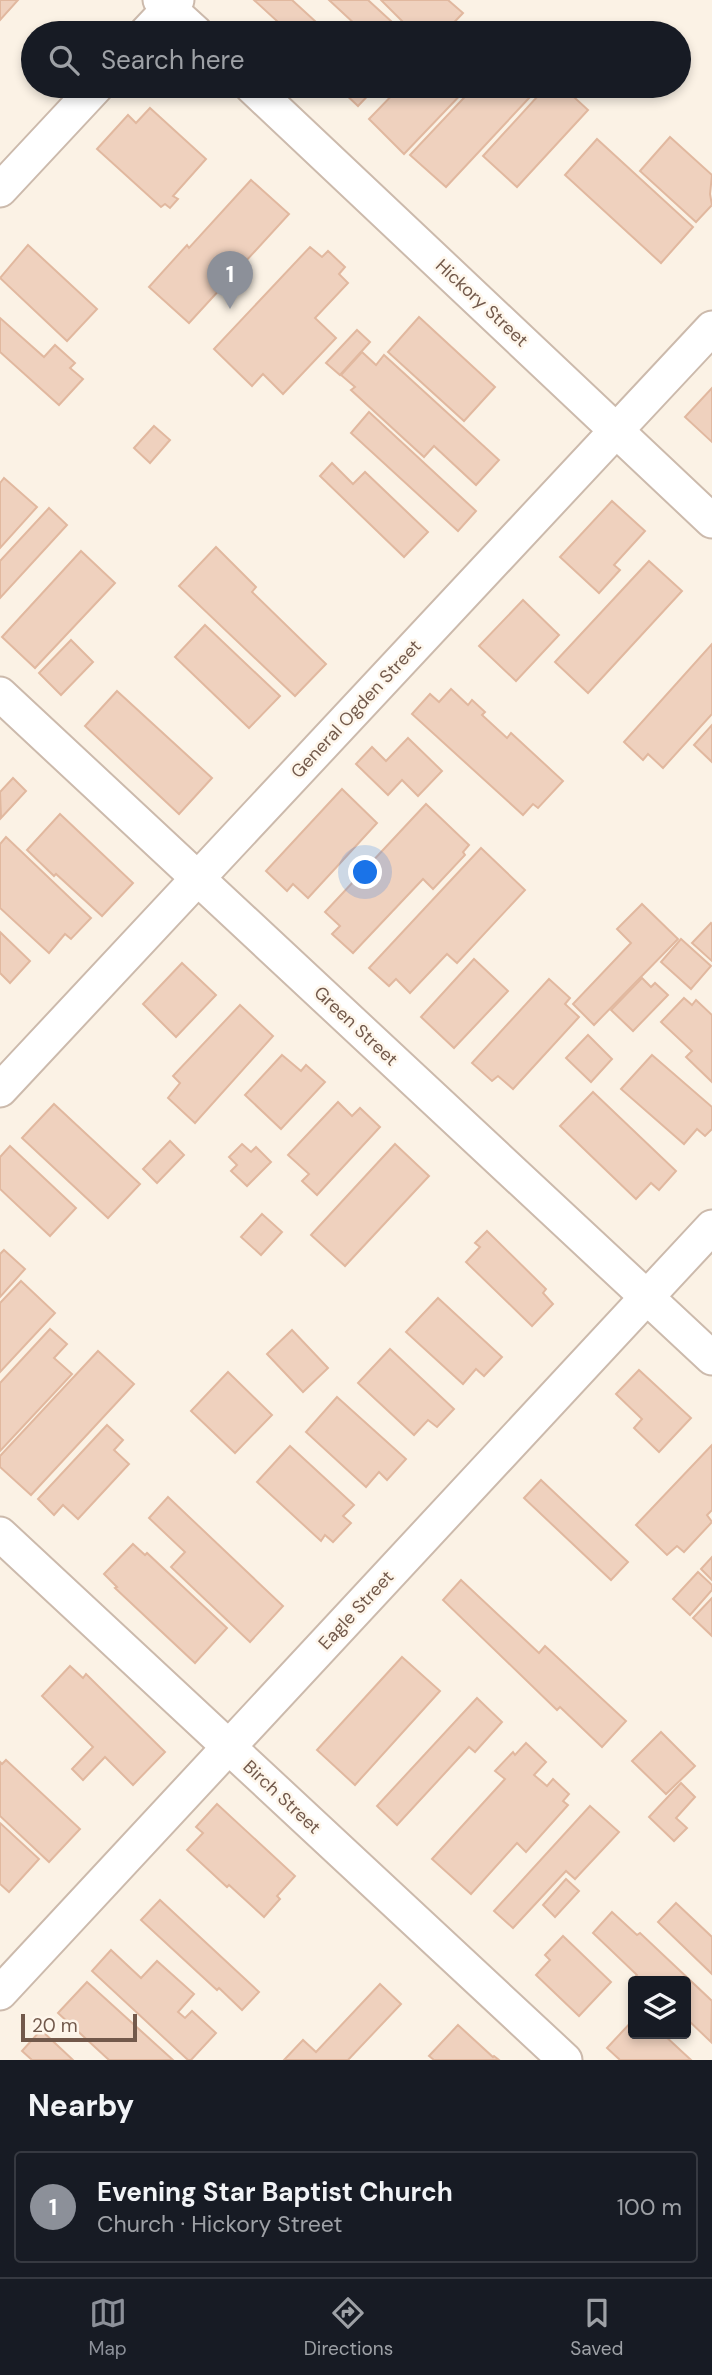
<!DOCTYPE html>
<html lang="en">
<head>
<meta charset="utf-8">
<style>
  :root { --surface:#171b24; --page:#20242c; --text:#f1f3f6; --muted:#9ea1a6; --line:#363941; --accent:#8c9099 }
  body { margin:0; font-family:"DM Sans",sans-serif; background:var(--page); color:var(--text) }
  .controls { position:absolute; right:21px; bottom:21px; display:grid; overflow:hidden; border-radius:7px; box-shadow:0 4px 10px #0003 }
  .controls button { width:63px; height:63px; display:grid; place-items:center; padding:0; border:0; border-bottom:2px solid var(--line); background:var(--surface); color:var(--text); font:35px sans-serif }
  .scale { position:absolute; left:21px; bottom:18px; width:116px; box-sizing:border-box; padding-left:7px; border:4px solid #72594b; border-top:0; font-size:19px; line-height:24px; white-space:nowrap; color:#72594b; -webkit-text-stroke:5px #fef6eb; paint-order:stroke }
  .you { position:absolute; left:366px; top:873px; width:24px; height:24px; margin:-18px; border:5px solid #fff; border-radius:50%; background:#1a73e8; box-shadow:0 0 0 10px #1a73e833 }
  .badge { display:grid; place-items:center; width:46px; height:46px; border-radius:50%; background:var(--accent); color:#fff; font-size:23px; font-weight:700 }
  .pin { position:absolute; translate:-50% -58px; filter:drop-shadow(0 2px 4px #0008) }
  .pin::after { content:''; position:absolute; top:37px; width:24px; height:21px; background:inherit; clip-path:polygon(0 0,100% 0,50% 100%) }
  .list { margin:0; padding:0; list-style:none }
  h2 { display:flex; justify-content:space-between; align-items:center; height:91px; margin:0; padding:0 28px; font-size:30px }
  h2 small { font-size:23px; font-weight:400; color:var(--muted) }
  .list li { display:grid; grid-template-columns:46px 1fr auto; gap:21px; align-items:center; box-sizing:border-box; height:112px; margin:0 14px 14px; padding:0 14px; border:2px solid var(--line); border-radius:7px }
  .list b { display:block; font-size:26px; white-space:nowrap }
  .list p { margin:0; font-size:23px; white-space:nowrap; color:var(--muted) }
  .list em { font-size:23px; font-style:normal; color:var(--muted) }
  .icon { flex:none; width:38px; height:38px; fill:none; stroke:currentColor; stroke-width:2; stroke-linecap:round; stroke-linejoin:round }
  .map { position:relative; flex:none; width:712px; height:2060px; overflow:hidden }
  .search { position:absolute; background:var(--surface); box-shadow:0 4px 10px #0003; left:21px; right:21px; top:21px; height:77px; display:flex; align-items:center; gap:18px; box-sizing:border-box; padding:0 24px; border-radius:38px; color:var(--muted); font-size:26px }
  .sheet { height:217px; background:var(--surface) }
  nav { display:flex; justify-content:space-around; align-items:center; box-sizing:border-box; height:98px; border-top:2px solid var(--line); background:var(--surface); font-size:19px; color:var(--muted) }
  nav a { display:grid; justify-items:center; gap:4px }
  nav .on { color:var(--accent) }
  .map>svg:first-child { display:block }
  .building { fill:#efd1be; stroke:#e1b89f; stroke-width:2 }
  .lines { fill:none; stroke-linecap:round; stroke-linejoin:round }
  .street-casing { stroke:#ccbaac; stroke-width:37 }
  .street { stroke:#fff; stroke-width:33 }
  .labels { text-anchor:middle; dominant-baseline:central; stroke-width:5; stroke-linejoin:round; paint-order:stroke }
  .street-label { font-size:18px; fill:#72594b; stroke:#fef6eb }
</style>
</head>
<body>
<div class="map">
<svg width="712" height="2060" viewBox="0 0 712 2060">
  <rect width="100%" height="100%" fill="#fbf2e5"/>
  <g class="building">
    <polygon points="0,0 18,0 0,20"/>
    <polygon points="254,0 292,0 328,33 290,33"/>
    <polygon points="329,0 368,0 404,33 350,33 357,26"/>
    <polygon points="381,0 448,0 463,13 444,33 414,33"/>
    <polygon points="462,23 472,33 452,33"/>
    <polygon points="327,86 377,86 358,106 342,91 338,96"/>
    <polygon points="401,86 469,86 404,154 369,119"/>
    <polygon points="475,86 518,86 530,97 446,187 410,155"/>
    <polygon points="547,86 562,86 588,110 517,187 483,156"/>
    <polygon points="150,108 206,159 173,196 178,199 170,208 165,204 161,207 97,149 128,115 136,123"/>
    <polygon points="670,137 712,175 710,194 712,205 696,222 640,171"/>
    <polygon points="597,139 693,227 661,263 565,175"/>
    <polygon points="251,180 289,214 189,323 149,287 187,245 189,248"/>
    <polygon points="28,245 97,309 67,341 0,278"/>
    <polygon points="310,247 322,257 328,251 345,267 339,274 348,283 315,318 336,338 283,394 263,374 252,386 214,349"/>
    <polygon points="419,317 495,387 464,421 388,352"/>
    <polygon points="0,318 44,357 55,345 75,363 70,368 83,379 59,405 0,352"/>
    <polygon points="357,330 370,342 340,375 326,363"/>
    <polygon points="362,352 376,365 384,355 499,460 476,485 434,446 424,457 351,390 355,387 341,375"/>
    <polygon points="712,388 712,442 685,417"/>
    <polygon points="369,412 476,511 458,531 351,433"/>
    <polygon points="154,426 170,440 150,463 134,448"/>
    <polygon points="332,463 353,484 365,472 428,532 404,557 320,476"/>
    <polygon points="4,478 37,507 0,548 0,483"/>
    <polygon points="612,501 645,531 614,565 620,570 599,593 560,557"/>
    <polygon points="49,508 67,525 0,598 0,561"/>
    <polygon points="216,547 256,587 252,592 326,664 295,696 179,586"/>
    <polygon points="81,551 115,583 35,668 2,637"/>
    <polygon points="649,561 682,591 588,693 555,662"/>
    <polygon points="523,600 559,635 516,681 479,646"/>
    <polygon points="205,625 280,696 249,728 175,657"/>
    <polygon points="71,640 93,662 61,695 39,673"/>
    <polygon points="712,644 712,714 663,768 648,754 643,760 624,742"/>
    <polygon points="451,689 468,705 472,700 485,712 482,715 507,738 511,733 563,781 538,808 533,804 523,815 412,714 430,694 439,702"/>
    <polygon points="117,691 212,778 179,814 85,726"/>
    <polygon points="712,725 712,762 694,745"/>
    <polygon points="408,738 442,771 418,796 402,780 388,795 356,764 372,747 386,761"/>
    <polygon points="13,778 26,791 1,818 0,792"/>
    <polygon points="342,789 377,823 308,898 293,884 287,891 266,871"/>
    <polygon points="426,804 469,845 463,852 465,855 433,889 423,879 353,953 332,934 340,926 325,912"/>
    <polygon points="60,814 133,883 102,916 56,874 54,876 27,850"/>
    <polygon points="6,837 91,918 71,939 65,934 49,953 0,908 0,844"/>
    <polygon points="481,848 525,890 457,963 447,954 410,993 396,979 389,986 369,968"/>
    <polygon points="642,904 678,939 594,1025 573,1004 631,943 617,929"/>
    <polygon points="711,923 712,924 712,961 692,943"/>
    <polygon points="0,932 30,961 10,983 0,973"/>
    <polygon points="681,939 711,966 691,989 661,962"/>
    <polygon points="474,959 508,991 454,1048 421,1017"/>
    <polygon points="182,963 216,995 176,1037 143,1004"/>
    <polygon points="642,978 651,987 655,983 668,995 633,1031 611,1010"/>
    <polygon points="549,979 570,998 565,1004 579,1017 513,1089 498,1076 492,1081 472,1063"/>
    <polygon points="684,998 692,1005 696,1000 712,1015 712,1082 686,1057 692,1051 661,1022"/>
    <polygon points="240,1005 273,1036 195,1123 168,1098 180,1083 173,1076"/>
    <polygon points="588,1035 612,1059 591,1082 566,1058"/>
    <polygon points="282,1055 301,1071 306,1065 325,1082 281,1129 245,1095"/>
    <polygon points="652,1055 712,1107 712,1129 705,1136 697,1129 684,1144 621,1089"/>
    <polygon points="593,1092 676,1171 659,1190 651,1183 636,1199 560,1126"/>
    <polygon points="338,1102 352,1116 360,1108 380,1127 317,1195 302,1181 309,1174 288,1155"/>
    <polygon points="54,1104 140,1184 108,1218 22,1138"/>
    <polygon points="170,1141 184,1155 157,1183 143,1169"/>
    <polygon points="242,1144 251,1152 256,1147 271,1162 247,1186 231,1171 237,1165 229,1157"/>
    <polygon points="395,1144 429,1176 345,1266 311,1235"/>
    <polygon points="10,1146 76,1208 50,1236 0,1189 0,1157"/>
    <polygon points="262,1214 282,1232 261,1255 241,1237"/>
    <polygon points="487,1231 546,1289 543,1293 553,1304 532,1326 466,1262 480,1247 475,1243"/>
    <polygon points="4,1250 25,1269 0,1297 0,1254"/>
    <polygon points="21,1281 55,1313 0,1372 0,1303"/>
    <polygon points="438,1298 502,1357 484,1376 476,1369 463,1384 406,1332"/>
    <polygon points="50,1329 67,1344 54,1358 72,1374 0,1451 0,1383"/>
    <polygon points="292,1330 328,1368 303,1392 267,1354"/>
    <polygon points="390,1349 454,1409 437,1427 428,1420 414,1435 358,1383"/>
    <polygon points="98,1351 134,1384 31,1495 0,1467 0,1456"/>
    <polygon points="639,1370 691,1418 659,1452 634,1428 642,1419 616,1394"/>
    <polygon points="228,1372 272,1415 235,1453 191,1411"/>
    <polygon points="337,1397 406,1459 387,1480 379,1472 366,1487 306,1432"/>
    <polygon points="107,1425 123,1440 114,1450 129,1464 78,1519 63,1505 54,1515 38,1499"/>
    <polygon points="712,1445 712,1510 707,1515 712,1522 684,1552 677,1546 667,1555 636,1525"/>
    <polygon points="290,1446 354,1505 343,1516 351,1523 333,1542 325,1535 321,1541 257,1482"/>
    <polygon points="541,1480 628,1562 611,1580 524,1498"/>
    <polygon points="168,1497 283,1606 250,1642 171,1567 185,1552 149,1518"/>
    <polygon points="133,1544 145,1555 147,1553 227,1628 195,1663 115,1588 117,1587 104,1574"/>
    <polygon points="712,1557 712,1580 701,1569"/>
    <polygon points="698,1572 712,1585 712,1590 690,1615 673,1599"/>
    <polygon points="461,1580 539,1653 545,1646 626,1721 602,1747 560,1707 557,1710 443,1600"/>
    <polygon points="712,1598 712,1636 693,1618"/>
    <polygon points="402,1657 440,1691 355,1785 317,1750"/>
    <polygon points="70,1666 83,1678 86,1674 165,1752 133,1785 105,1757 83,1780 72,1769 93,1747 42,1696"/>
    <polygon points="477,1698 502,1722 475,1752 469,1747 397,1825 377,1806"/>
    <polygon points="661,1732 695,1766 666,1794 632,1761"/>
    <polygon points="526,1743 546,1762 534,1775 547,1786 553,1779 569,1794 563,1801 568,1805 526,1852 517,1843 471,1894 432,1859 505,1779 495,1771 513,1752 515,1755"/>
    <polygon points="6,1760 80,1829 49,1862 0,1816 0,1762 2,1764"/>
    <polygon points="681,1783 695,1797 676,1818 687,1828 674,1841 649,1817"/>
    <polygon points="217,1804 295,1876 277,1896 280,1899 264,1917 229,1885 227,1887 187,1850 203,1833 196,1827"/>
    <polygon points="590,1806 619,1832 575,1879 566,1871 513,1928 494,1911"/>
    <polygon points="0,1823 39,1859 9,1892 0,1884"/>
    <polygon points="566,1879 579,1891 555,1917 543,1905"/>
    <polygon points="160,1900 259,1992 242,2010 219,1988 217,1990 141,1920"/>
    <polygon points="676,1903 712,1937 712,1974 658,1922"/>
    <polygon points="612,1912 637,1935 640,1933 712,2001 711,2042 686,2018 686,1981 634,1981 632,1980 637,1975 593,1933"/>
    <polygon points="563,1936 611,1982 579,2016 536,1975 550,1960 545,1955"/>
    <polygon points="111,1950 141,1978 157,1961 194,1994 178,2012 185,2018 192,2011 216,2033 191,2060 188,2060 92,1971"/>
    <polygon points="87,1982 173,2060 109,2060 58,2013"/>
    <polygon points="380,1984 401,2004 348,2060 284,2060 303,2040 316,2052"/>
    <polygon points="633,2020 633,2034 663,2034 691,2060 620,2060 607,2048"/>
    <polygon points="458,2025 493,2057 494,2056 499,2060 434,2060 429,2056"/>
    <polygon points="41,2030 73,2060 32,2060 22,2051"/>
  </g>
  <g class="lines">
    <g class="street-casing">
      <g id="street">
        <polyline points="160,0 196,33"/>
        <polyline points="146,33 177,0"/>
        <polyline points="251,86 712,521"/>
        <polyline points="0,190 97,86"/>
        <polyline points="0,694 712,1358"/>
        <polyline points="0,1090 712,328"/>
        <polyline points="0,1534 565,2060"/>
        <polyline points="0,1993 712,1227"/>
      </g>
    </g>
    <use href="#street" class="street"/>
  </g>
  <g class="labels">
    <g class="street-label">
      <text transform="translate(482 303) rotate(43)">Hickory Street</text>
      <text transform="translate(356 709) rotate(-47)">General Ogden Street</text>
      <text transform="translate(356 1026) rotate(43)">Green Street</text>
      <text transform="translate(356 1610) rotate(-47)">Eagle Street</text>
      <text transform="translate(282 1797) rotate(43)">Birch Street</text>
    </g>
  </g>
</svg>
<div class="controls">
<button><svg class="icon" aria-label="layers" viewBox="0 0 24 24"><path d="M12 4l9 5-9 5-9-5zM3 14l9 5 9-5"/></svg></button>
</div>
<div class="scale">20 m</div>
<div class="you"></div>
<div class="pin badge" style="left:230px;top:309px">1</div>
<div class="search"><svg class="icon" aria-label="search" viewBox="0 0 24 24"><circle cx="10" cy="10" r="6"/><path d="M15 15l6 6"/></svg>Search here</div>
</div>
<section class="sheet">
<h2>Nearby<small></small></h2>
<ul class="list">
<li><span class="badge">1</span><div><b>Evening Star Baptist Church</b><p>Church · Hickory Street</p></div><em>100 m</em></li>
</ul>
</section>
<nav>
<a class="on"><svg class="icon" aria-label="map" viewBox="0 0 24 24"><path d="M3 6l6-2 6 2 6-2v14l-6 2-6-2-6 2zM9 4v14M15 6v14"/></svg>Map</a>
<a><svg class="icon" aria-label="directions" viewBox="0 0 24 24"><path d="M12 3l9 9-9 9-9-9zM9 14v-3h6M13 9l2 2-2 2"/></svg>Directions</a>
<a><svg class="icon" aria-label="saved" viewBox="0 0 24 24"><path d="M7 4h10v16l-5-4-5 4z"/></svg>Saved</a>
</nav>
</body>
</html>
